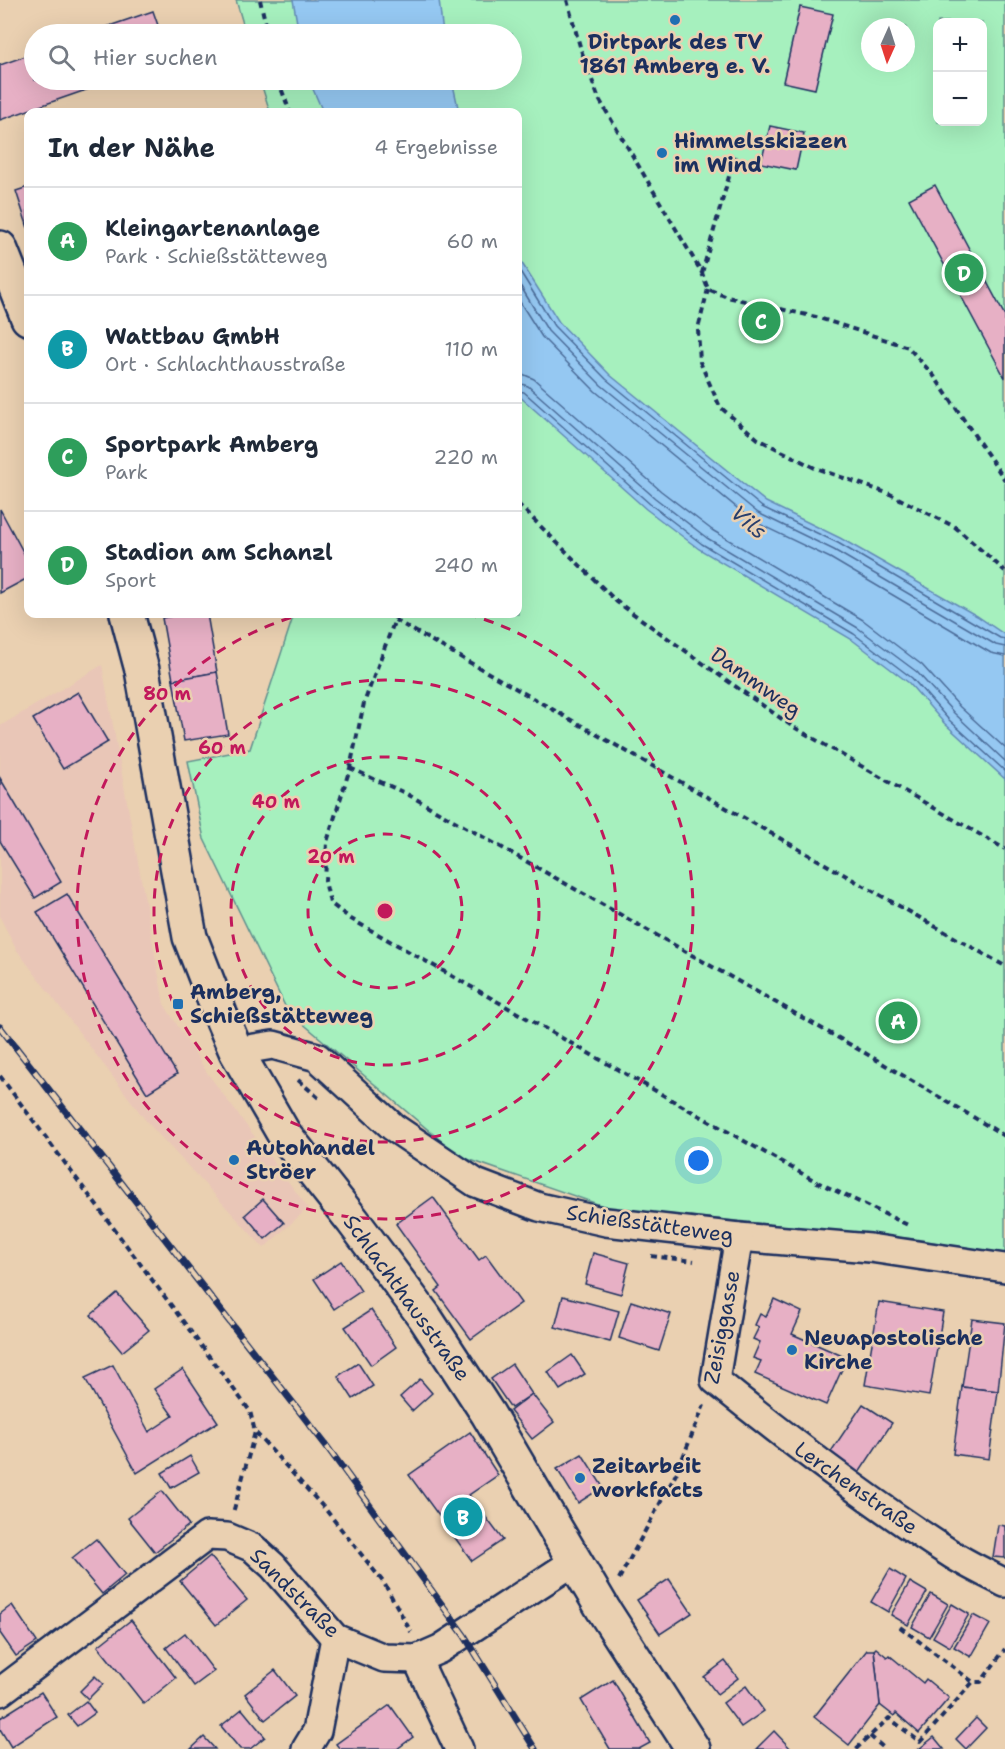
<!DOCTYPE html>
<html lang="de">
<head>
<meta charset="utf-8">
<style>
  :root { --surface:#fff; --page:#f2f2f3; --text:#1f2937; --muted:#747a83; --line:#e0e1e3; --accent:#1f6fb2 }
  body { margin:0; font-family:"Shantell Sans",sans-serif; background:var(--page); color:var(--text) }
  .controls { position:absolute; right:18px; top:18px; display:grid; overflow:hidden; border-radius:12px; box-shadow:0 6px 24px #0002 }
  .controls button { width:54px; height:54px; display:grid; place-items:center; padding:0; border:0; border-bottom:2px solid var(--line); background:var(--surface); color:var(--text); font:30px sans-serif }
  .compass { position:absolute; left:861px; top:18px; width:54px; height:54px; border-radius:50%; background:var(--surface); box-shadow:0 6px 24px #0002; rotate:183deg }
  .you { position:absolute; left:699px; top:1161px; width:21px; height:21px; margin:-15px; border:4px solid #fff; border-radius:50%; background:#1a73e8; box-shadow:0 0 0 9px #1a73e833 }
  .badge { display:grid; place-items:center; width:39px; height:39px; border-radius:50%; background:var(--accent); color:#fff; font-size:20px; font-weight:700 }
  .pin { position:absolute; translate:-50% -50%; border:3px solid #fff; box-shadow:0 2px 6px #0006 }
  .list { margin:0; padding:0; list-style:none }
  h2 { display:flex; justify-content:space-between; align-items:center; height:78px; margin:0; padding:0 24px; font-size:26px }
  h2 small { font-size:20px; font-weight:400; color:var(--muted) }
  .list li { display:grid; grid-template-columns:39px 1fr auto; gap:18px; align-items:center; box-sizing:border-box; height:108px; padding:0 24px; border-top:2px solid var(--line) }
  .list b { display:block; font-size:22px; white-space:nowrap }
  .list p { margin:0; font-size:20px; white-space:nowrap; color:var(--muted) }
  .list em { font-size:20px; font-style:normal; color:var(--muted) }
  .icon { flex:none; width:33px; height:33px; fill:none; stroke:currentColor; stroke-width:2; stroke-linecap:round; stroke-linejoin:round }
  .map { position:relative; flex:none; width:1005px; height:1749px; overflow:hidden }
  .search { position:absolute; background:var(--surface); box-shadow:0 6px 24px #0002; left:24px; top:24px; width:498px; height:66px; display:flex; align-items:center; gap:15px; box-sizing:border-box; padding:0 21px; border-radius:33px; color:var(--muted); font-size:22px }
  .panel { position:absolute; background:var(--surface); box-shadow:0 6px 24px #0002; left:24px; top:108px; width:498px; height:510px; border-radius:12px }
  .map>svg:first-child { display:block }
  .built { fill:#e9c6b7 }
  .green { fill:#a6f0be; stroke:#60908e; stroke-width:1.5; fill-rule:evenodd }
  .water { fill:#95c8f2; stroke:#648bb7; stroke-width:1.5 }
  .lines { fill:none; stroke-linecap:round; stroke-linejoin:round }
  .shore { stroke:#4c6c99; stroke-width:1.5 }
  .building { fill:#e7b0c5; stroke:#1b2f5e; stroke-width:1.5 }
  .minor-casing { stroke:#1b2f5e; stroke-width:32 }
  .secondary-casing { stroke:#1b2f5e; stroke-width:38 }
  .path { stroke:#1b2f5e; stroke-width:4; stroke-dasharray:6 4.5; stroke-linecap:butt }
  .minor { stroke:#ead0b1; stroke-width:27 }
  .secondary { stroke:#ead0b1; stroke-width:33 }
  .rail-casing { stroke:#1b2f5e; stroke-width:7 }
  .rail { stroke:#ead0b1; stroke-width:4.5; stroke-dasharray:14; stroke-linecap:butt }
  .ring { fill:none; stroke:#c2185b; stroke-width:3; stroke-dasharray:10 8 }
  .poi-dot { fill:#1f6fb2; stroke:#ead0b1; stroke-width:2 }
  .labels { text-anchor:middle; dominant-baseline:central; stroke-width:5; stroke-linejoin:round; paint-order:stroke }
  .poi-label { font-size:21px; font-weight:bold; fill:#1b2f5e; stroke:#ead0b1; text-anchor:start }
  .street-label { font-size:21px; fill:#1b2f5e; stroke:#ead0b1 }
  .water-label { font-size:22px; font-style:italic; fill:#273e6d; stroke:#ead0b1 }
  .centre { fill:#c2185b; stroke:#ead0b1; stroke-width:3 }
  .ring-label { font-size:18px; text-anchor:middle; font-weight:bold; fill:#c2185b; stroke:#ead0b1; stroke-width:5; stroke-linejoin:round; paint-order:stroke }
</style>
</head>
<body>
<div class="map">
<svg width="1005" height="1749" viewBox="0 0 1005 1749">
  <rect width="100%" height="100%" fill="#ead0b1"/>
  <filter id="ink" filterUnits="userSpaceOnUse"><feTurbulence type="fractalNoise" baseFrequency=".0167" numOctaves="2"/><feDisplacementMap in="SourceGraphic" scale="12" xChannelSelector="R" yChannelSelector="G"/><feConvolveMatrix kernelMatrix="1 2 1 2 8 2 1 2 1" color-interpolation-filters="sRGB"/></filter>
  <g filter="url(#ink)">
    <polygon class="built" points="102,665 164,1004 208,1074 308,1208 264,1248 147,1122 16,949 0,917 0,726"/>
    <path class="green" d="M236,0H1005V1255L915,1239L609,1208L459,1156L287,1010L204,839L188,761L250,749L294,614H518V112H270L260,80H512V34H246ZM938,22H982V122H938ZM870,27H906V63H870Z"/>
    <g class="water">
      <polygon points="293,0 439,0 443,34 299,34"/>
      <polygon points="309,80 452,80 459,112 323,112"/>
      <polygon points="518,257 559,322 610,375 766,502 840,538 977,616 1005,635 1005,779 944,723 909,683 851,639 699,549 646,509 518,395"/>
    </g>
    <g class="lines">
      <g class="shore">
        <polyline points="518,268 554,326 606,379 762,507 838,543 1000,638 1005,639"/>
        <polyline points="518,282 548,331 601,385 758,513 834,550 996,645 1005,647"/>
        <polyline points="518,299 542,337 595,391 753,521 830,558 991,653 1005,656"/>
        <polyline points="518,374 525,375 534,379 661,491 712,530 863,620 922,665 960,707 1005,748"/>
        <polyline points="518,383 528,386 655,498 707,538 858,628 917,672 954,713 1005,761"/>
        <polyline points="518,391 524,392 650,504 702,544 854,634 912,678 948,719 1005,771"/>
      </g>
    </g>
    <g class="building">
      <polygon points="800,7 833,14 815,89 783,82"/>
      <polygon points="153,11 161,34 86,34"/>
      <polygon points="34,53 34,80 79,80 83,91 0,120 0,65"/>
      <polygon points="79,80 116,80 83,91"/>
      <polygon points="770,126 804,133 796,170 761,163"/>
      <polygon points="935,185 1005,316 1005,378 909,199"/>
      <polygon points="28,187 28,228 16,191"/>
      <polygon points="0,509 28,561 28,578 0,593"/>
      <polygon points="184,614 207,614 217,672 173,680 162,618"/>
      <polygon points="217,672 228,734 184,741 173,680"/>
      <polygon points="78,692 108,742 63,769 33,719"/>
      <polygon points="0,778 61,882 35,898 0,841"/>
      <polygon points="67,894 177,1074 147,1093 37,912"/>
      <polygon points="433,1197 479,1260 486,1255 521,1303 471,1339 436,1291 441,1287 396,1224"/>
      <polygon points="263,1199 284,1223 265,1239 245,1215"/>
      <polygon points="593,1253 629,1263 621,1294 585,1284"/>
      <polygon points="341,1261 361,1291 334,1309 314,1279"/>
      <polygon points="117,1293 149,1330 122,1352 91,1315"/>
      <polygon points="563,1296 619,1311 610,1342 555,1327"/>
      <polygon points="774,1299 802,1312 792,1334 847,1358 826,1405 755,1374 761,1361 753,1358 760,1342 753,1339 759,1327 755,1325 760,1314 766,1317"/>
      <polygon points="631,1301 671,1314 659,1351 619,1338"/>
      <polygon points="879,1302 943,1312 929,1396 865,1385"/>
      <polygon points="371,1310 396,1347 371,1365 345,1327"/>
      <polygon points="972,1319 1005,1323 998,1391 962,1387"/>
      <polygon points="572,1355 585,1374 560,1390 548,1372"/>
      <polygon points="358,1363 373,1386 353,1399 338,1376"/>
      <polygon points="512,1364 532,1394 511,1408 491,1379"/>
      <polygon points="113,1365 149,1432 173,1416 154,1389 183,1369 218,1422 137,1473 85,1378"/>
      <polygon points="420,1379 432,1393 412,1411 400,1397"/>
      <polygon points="962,1387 998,1391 989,1459 953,1454"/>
      <polygon points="532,1394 554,1422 532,1439 510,1411"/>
      <polygon points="863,1404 892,1423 859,1473 830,1453"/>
      <polygon points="470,1432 498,1475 469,1495 503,1540 472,1561 409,1475"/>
      <polygon points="582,1454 603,1487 578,1503 557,1469"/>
      <polygon points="190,1456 199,1472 171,1488 162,1473"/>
      <polygon points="162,1491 189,1525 155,1552 128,1518"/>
      <polygon points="998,1525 1005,1526 1005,1558 993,1557"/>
      <polygon points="96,1539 125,1575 102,1594 72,1558"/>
      <polygon points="210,1556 247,1600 216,1625 180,1581"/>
      <polygon points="890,1569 906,1579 888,1612 871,1602"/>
      <polygon points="669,1579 692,1613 660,1634 637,1600"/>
      <polygon points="910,1582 927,1592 908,1625 891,1615"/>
      <polygon points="931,1594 948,1604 929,1637 912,1627"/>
      <polygon points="952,1604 969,1614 950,1647 933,1637"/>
      <polygon points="12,1605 37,1642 16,1656 0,1633 0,1614"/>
      <polygon points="973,1615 990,1624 971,1657 954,1647"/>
      <polygon points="131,1620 176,1678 144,1704 98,1646"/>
      <polygon points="185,1633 214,1671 194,1686 166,1648"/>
      <polygon points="876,1648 887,1657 889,1655 923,1683 926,1679 949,1698 919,1733 896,1713 894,1716 880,1705 874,1650"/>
      <polygon points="867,1650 874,1650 880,1705 849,1745 814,1717"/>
      <polygon points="725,1661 738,1678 717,1694 704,1677"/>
      <polygon points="275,1670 295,1696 265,1720 245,1694"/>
      <polygon points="95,1676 103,1684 88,1699 80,1691"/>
      <polygon points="613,1680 650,1743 639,1749 610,1749 581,1700"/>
      <polygon points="746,1686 764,1711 741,1727 723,1703"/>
      <polygon points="41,1692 57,1717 11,1747 0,1729 0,1718"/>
      <polygon points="86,1701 95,1713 77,1726 68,1715"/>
      <polygon points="390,1705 413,1737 397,1749 340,1749 336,1744"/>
      <polygon points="242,1709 265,1737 250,1749 240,1749 221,1726"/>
      <polygon points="976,1718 986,1728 966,1749 956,1739"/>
      <polygon points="774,1731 791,1749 756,1749"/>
      <polygon points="204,1737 215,1749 191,1749"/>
      <polygon points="934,1737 944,1749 919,1749"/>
    </g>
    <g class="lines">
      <g class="minor-casing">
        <g id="minor">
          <polyline points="236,1051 273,1045 317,1057 393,1127 476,1183 539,1207 606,1222 739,1237 870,1248 1005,1268"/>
          <path d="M739,1237L715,1380C790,1441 867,1500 948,1552C966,1564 986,1573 1005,1583"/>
          <polyline points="417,1659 459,1749"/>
          <polyline points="0,1692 207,1536 227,1537 253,1548 273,1566 335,1638 384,1658 417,1659 440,1649 575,1561"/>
          <polyline points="306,1749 317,1731 335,1638"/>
        </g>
      </g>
      <g class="secondary-casing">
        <g id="secondary">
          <polyline points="0,248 28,318"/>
          <polyline points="127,614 142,670 190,937 220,1014 236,1051 284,1134 353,1221 424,1316 488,1414 603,1609 693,1749"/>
        </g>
      </g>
      <g class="path">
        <polyline points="260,0 268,34"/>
        <polyline points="567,0 581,50 599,99 702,273 708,289 727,297 816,317 908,347 934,376 1005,480"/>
        <polyline points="278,80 290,112"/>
        <polyline points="702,273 735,155"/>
        <polyline points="708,289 698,329 700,362 720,407 758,439 815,468 890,494 955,527 1005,571"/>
        <polyline points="518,504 617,602 722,677 792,726 1005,849"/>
        <polyline points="397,614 364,703 350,768 327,842 325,881 330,903 351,919 817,1182 910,1226"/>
        <polyline points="395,620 1005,966"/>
        <polyline points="350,768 407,794 865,1053 1005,1136"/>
        <polyline points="0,1076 250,1411 255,1432 233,1513"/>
        <polyline points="298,1080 320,1099"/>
        <polyline points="651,1256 694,1261"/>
        <polyline points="256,1433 326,1510 384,1583 411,1632"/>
        <polyline points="619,1579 677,1472 704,1405"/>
        <polyline points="900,1627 973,1682"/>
        <polyline points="870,1736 885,1749"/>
        <polyline points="856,1749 889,1718 920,1742 973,1682 981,1682 1005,1649"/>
      </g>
      <use href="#minor" class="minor"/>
      <use href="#secondary" class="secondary"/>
      <g class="rail-casing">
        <polyline id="rail" points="0,1027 325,1444 464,1635 535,1749"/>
      </g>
      <use href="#rail" class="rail"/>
    </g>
  </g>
  <g class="ring">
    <circle cx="385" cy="911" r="77"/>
    <circle cx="385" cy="911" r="154"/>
    <circle cx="385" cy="911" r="231"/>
    <path d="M467 614A308 308 0 1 1 303 614"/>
  </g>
  <g class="poi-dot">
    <circle cx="675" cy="20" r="6"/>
    <circle cx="662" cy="153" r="6"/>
    <rect x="172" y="998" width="12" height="12" rx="3"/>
    <circle cx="234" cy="1160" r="6"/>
    <circle cx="792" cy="1350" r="6"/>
    <circle cx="580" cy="1478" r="6"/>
  </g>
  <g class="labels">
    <g class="poi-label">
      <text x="675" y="42" text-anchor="middle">Dirtpark des TV<tspan x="675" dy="24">1861 Amberg e. V.</tspan></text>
      <text x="674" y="141">Himmelsskizzen<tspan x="674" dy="24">im Wind</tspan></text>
      <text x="190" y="992">Amberg,<tspan x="190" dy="24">Schießstätteweg</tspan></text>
      <text x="246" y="1148">Autohandel<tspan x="246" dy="24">Ströer</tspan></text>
      <text x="804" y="1338">Neuapostolische<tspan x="804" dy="24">Kirche</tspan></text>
      <text x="592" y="1466">Zeitarbeit<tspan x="592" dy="24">workfacts</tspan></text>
    </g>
    <g class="street-label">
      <text transform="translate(756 682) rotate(35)">Dammweg</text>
      <text transform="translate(650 1224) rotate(8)">Schießstätteweg</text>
      <text transform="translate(407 1298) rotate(54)">Schlachthausstraße</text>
      <text transform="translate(722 1327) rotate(-79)">Zeisiggasse</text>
      <text transform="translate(856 1488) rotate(35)">Lerchenstraße</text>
      <text transform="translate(295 1593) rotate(45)">Sandstraße</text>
    </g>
    <g class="water-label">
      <text transform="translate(749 522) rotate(40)">Vils</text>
    </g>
  </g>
  <circle cx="385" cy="911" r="9" class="centre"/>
  <g class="ring-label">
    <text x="167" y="700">80 m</text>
    <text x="222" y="754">60 m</text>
    <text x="276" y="808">40 m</text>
    <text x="331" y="863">20 m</text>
  </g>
</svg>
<div class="controls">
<button>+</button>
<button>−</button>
</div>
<svg class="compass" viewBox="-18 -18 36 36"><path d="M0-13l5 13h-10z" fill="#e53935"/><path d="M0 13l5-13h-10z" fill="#747a83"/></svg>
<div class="you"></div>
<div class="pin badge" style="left:898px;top:1021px;background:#2e9e5b">A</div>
<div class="pin badge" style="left:463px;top:1517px;background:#0f9aa8">B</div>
<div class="pin badge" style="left:761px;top:321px;background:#2e9e5b">C</div>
<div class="pin badge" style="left:964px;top:273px;background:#2e9e5b">D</div>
<div class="search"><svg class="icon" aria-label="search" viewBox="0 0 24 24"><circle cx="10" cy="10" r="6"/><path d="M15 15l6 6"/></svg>Hier suchen</div>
<section class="panel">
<h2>In der Nähe<small>4 Ergebnisse</small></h2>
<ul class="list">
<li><span class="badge" style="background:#2e9e5b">A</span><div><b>Kleingartenanlage</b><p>Park · Schießstätteweg</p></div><em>60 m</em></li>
<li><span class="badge" style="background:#0f9aa8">B</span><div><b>Wattbau GmbH</b><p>Ort · Schlachthausstraße</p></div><em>110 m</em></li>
<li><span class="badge" style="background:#2e9e5b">C</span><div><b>Sportpark Amberg</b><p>Park</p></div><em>220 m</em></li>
<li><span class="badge" style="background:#2e9e5b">D</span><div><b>Stadion am Schanzl</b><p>Sport</p></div><em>240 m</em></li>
</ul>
</section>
</div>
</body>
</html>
